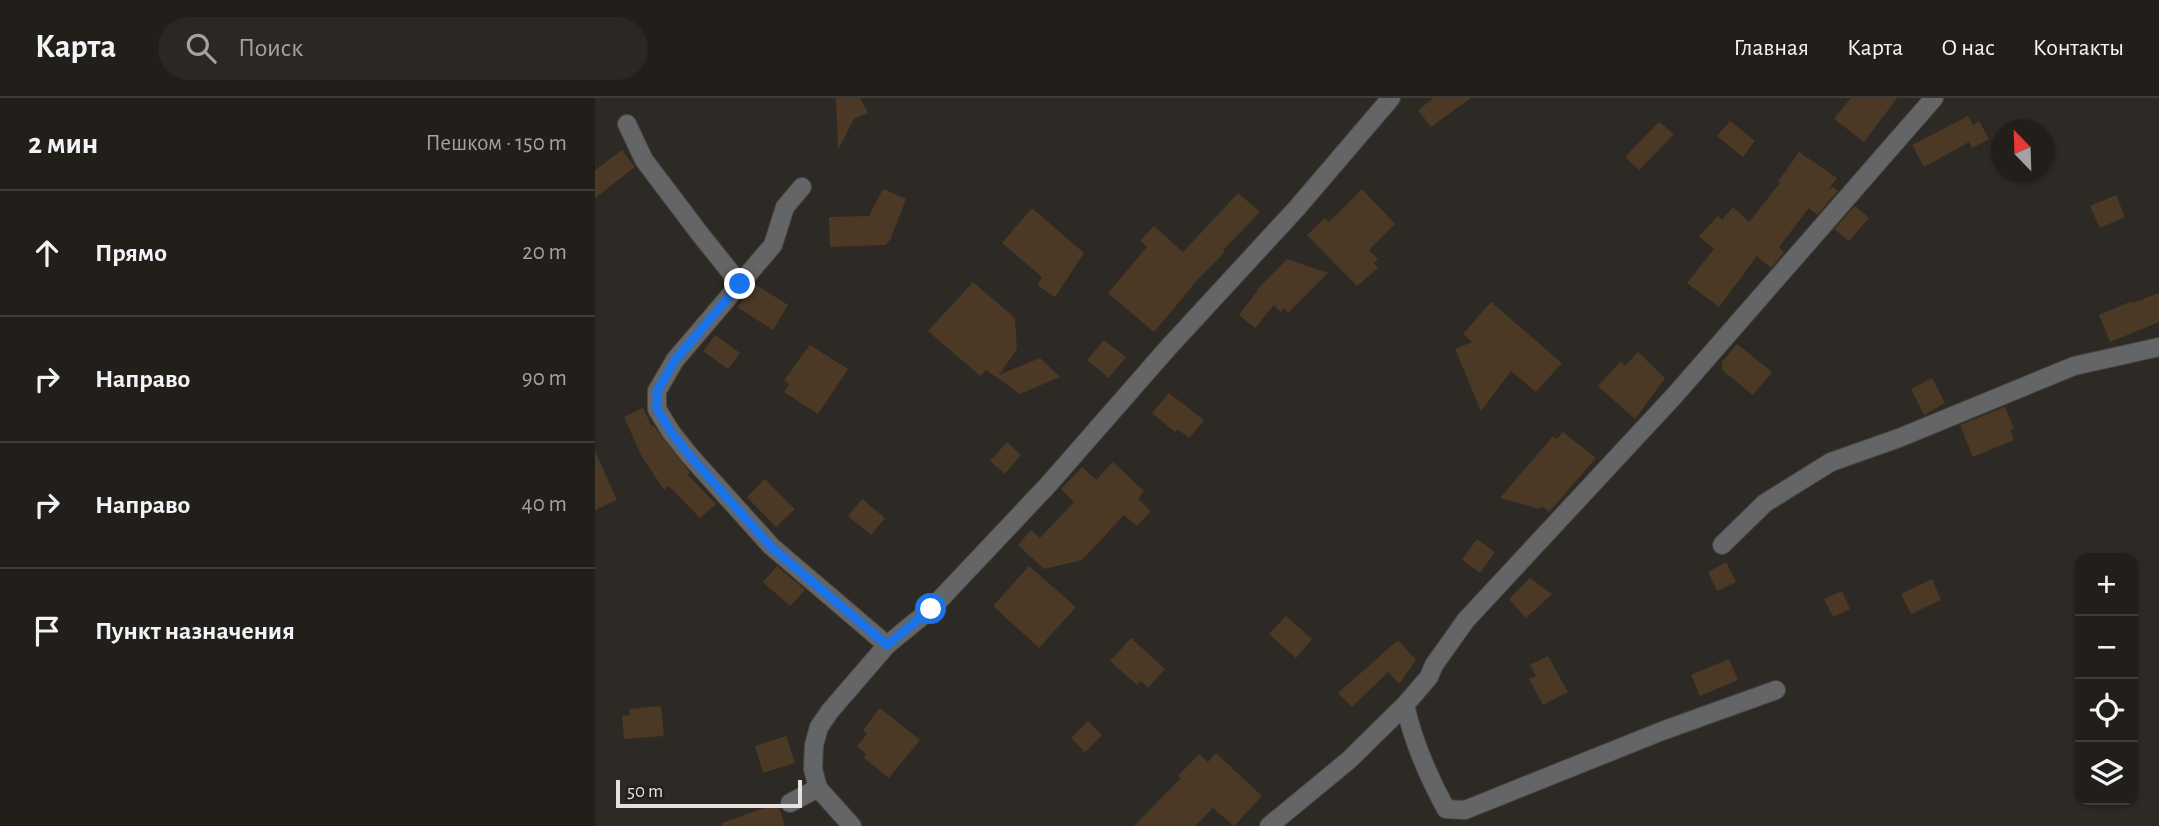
<!DOCTYPE html>
<html lang="ru">
<head>
<meta charset="utf-8">
<style>
  :root { --surface:#221f1b; --page:#2a2724; --text:#f1f3f6; --muted:#a2a2a3; --line:#3f3d3a }
  body { margin:0; font-family:"Alegreya Sans",sans-serif; background:var(--page); color:var(--text) }
  .controls { position:absolute; right:21px; bottom:21px; display:grid; overflow:hidden; border-radius:14px; box-shadow:0 2px 5px #0004 }
  .controls button { width:63px; height:63px; display:grid; place-items:center; padding:0; border:0; border-bottom:2px solid var(--line); background:var(--surface); color:var(--text); font:35px sans-serif }
  .compass { position:absolute; left:1396px; top:21px; width:63px; height:63px; border-radius:50%; background:var(--surface); box-shadow:0 2px 5px #0004; rotate:337deg }
  .scale { position:absolute; left:21px; bottom:18px; width:186px; box-sizing:border-box; padding-left:7px; border:4px solid #e5e2df; border-top:0; font-size:19px; line-height:24px; white-space:nowrap; color:#e5e2df; -webkit-text-stroke:5px #241f1b; paint-order:stroke }
  .stop { position:absolute; width:21px; height:21px; margin:-16px; border:5px solid #1a73e8; border-radius:50%; background:#fff }
  .stop.end { background:#1a73e8; border-color:#fff; box-shadow:0 2px 7px #0008 }
  .list { margin:0; padding:0; list-style:none }
  h2 { display:flex; justify-content:space-between; align-items:center; height:91px; margin:0; padding:0 28px; font-size:30px }
  h2 small { font-size:23px; font-weight:400; color:var(--muted) }
  .list li { display:grid; grid-template-columns:46px 1fr auto; gap:21px; align-items:center; box-sizing:border-box; height:126px; padding:0 28px; border-top:2px solid var(--line) }
  .list b { display:block; font-size:26px; white-space:nowrap }
  .list em { font-size:23px; font-style:normal; color:var(--muted) }
  .icon { flex:none; width:38px; height:38px; fill:none; stroke:currentColor; stroke-width:2; stroke-linecap:round; stroke-linejoin:round }
  .map { position:relative; flex:none; width:1564px; height:728px; overflow:hidden }
  header { display:flex; align-items:center; gap:42px; box-sizing:border-box; height:98px; padding:0 35px; background:var(--surface); border-bottom:2px solid var(--line) }
  header strong { font-size:33px }
  nav { display:flex; gap:38px; margin-inline-start:auto; font-size:24px }
  .search { width:490px; height:63px; background:var(--page); display:flex; align-items:center; gap:18px; box-sizing:border-box; padding:0 24px; border-radius:38px; color:var(--muted); font-size:26px }
  main { display:flex }
  aside { flex:1; background:var(--surface) }
  .map>svg:first-child { display:block }
  .building { fill:#4b3925 }
  .lines { fill:none; stroke-linecap:round; stroke-linejoin:round }
  .minor-casing { stroke:#4a4742; stroke-width:20 }
  .minor { stroke:#636567; stroke-width:18 }
  .route { stroke:#1a73e8; stroke-width:9 }
</style>
</head>
<body>
<header>
<strong>Карта</strong>
<div class="search"><svg class="icon" aria-label="search" viewBox="0 0 24 24"><circle cx="10" cy="10" r="6"/><path d="M15 15l6 6"/></svg>Поиск</div>
<nav><a>Главная</a><a>Карта</a><a>О нас</a><a>Контакты</a></nav>
</header>
<main>
<aside>
<h2>2 мин<small>Пешком · 150 m</small></h2>
<ul class="list">
<li><svg class="icon" aria-label="ahead" viewBox="0 0 24 24"><path d="M12 20V5M6 11l6-6 6 6"/></svg><div><b>Прямо</b></div><em>20 m</em></li>
<li><svg class="icon" aria-label="right" viewBox="0 0 24 24"><path d="M7 20v-9h11M14 6l5 5-5 5"/></svg><div><b>Направо</b></div><em>90 m</em></li>
<li><svg class="icon" aria-label="right" viewBox="0 0 24 24"><path d="M7 20v-9h11M14 6l5 5-5 5"/></svg><div><b>Направо</b></div><em>40 m</em></li>
<li><svg class="icon" aria-label="arrive" viewBox="0 0 24 24"><path d="M6 21V4h12l-3 4 3 4H6"/></svg><div><b>Пункт назначения</b></div></li>
</ul>
</aside>
<div class="map">
<svg width="1564" height="728" viewBox="0 0 1564 728">
  <rect width="100%" height="100%" fill="#2d2924"/>
  <g class="building">
    <polygon points="241,0 265,0 273,15 259,21 243,52"/>
    <polygon points="839,0 876,0 836,29 823,12"/>
    <polygon points="1256,0 1302,0 1269,44 1239,21"/>
    <polygon points="1373,18 1378,27 1384,23 1394,41 1377,50 1374,44 1329,69 1317,47"/>
    <polygon points="1135,23 1160,43 1148,59 1122,38"/>
    <polygon points="1064,24 1079,36 1044,72 1030,59"/>
    <polygon points="27,52 40,69 0,100 0,72"/>
    <polygon points="1204,54 1242,80 1233,92 1238,89 1243,93 1222,117 1214,110 1184,149 1189,154 1176,170 1162,158 1124,209 1092,185 1119,151 1104,138 1123,118 1127,122 1138,109 1154,124 1185,85 1183,84"/>
    <polygon points="288,91 311,101 295,142 290,147 235,149 234,119 274,118"/>
    <polygon points="767,91 800,126 774,152 783,161 779,165 783,170 762,188 712,137 730,120 734,124"/>
    <polygon points="643,95 665,114 628,152 630,154 604,180 559,234 513,195 552,149 545,143 559,128 588,154"/>
    <polygon points="1521,97 1530,119 1505,130 1495,108"/>
    <polygon points="1260,108 1274,120 1254,143 1239,131"/>
    <polygon points="437,110 489,155 460,199 442,187 447,179 407,145"/>
    <polygon points="692,161 733,175 693,215 689,210 686,214 679,207 660,230 644,217 663,192 662,191"/>
    <polygon points="378,184 420,220 422,251 404,277 445,260 465,279 425,296 391,272 385,278 333,233"/>
    <polygon points="160,186 193,207 178,232 142,209"/>
    <polygon points="1564,195 1564,224 1515,244 1504,217 1537,203 1538,205"/>
    <polygon points="896,204 967,265 941,294 916,273 886,313 860,251 877,244 868,236"/>
    <polygon points="120,237 145,255 133,271 108,253"/>
    <polygon points="509,242 531,259 514,280 492,262"/>
    <polygon points="1142,246 1177,274 1158,297 1127,272 1127,264"/>
    <polygon points="215,247 253,271 223,316 189,294 194,286 189,282"/>
    <polygon points="1043,254 1070,280 1040,321 1003,288 1026,263 1030,268"/>
    <polygon points="1337,280 1350,305 1329,317 1316,291"/>
    <polygon points="574,295 609,322 594,340 583,331 580,334 557,315"/>
    <polygon points="1410,309 1419,331 1415,332 1419,342 1378,359 1365,327"/>
    <polygon points="48,310 57,329 58,327 95,375 92,376 121,406 105,420 74,388 69,392 46,357 29,319"/>
    <polygon points="968,334 1001,360 954,414 947,408 944,411 905,400 958,338 962,341"/>
    <polygon points="412,344 426,357 410,376 395,363"/>
    <polygon points="0,353 22,402 0,412"/>
    <polygon points="518,364 549,393 543,401 556,413 542,428 529,417 487,462 449,471 423,447 436,432 445,440 479,404 466,391 487,369 501,382"/>
    <polygon points="170,381 200,411 181,429 152,399"/>
    <polygon points="267,401 290,420 276,437 253,418"/>
    <polygon points="882,441 900,454 885,475 867,462"/>
    <polygon points="1131,464 1141,484 1122,493 1113,474"/>
    <polygon points="182,468 210,492 195,508 168,484"/>
    <polygon points="434,468 481,509 444,550 398,508"/>
    <polygon points="935,480 957,496 931,520 914,501"/>
    <polygon points="1337,481 1346,502 1316,516 1306,496"/>
    <polygon points="1247,493 1255,511 1238,519 1229,501"/>
    <polygon points="691,518 717,541 701,560 674,536"/>
    <polygon points="536,540 570,571 553,590 546,583 542,587 515,563"/>
    <polygon points="803,542 821,562 804,586 793,574 757,609 743,595"/>
    <polygon points="953,558 973,594 948,607 934,581 941,578 935,567"/>
    <polygon points="1134,561 1143,582 1105,598 1096,577"/>
    <polygon points="66,608 69,638 29,641 27,618 35,617 34,611"/>
    <polygon points="285,610 325,642 294,680 269,660 271,656 262,648 272,636 268,632"/>
    <polygon points="493,623 507,637 490,654 476,640"/>
    <polygon points="191,638 200,665 168,675 160,648"/>
    <polygon points="621,655 667,698 639,728 618,710 600,728 539,728 586,680 583,678 604,656 613,664"/>
    <polygon points="183,705 190,728 127,728 127,725"/>
  </g>
  <g class="lines">
    <g class="minor-casing">
      <g id="minor">
        <polyline points="32,26 49,62 105,136 145,186"/>
        <polyline points="207,89 190,109 178,147 80,262 62,293 62,311 76,334 95,358 176,448 292,547"/>
        <polyline points="1127,447 1170,405 1236,364 1304,340 1479,268 1564,249"/>
        <path d="M810,607C818,643 833,678 851,711L870,712L1067,633L1181,592"/>
        <polyline points="195,705 223,690"/>
        <polyline points="257,728 223,690 218,671 219,647 224,629 235,613 292,547 336,511 453,387 572,251 702,110 796,0"/>
        <polyline points="674,728 754,662 810,607 834,579 839,567 871,522 1080,297 1339,0"/>
      </g>
    </g>
    <use href="#minor" class="minor"/>
  </g>
  <g class="lines">
    <polyline class="route" points="145,186 80,262 62,293 62,311 76,334 95,358 176,449 292,547 336,511"/>
  </g>
</svg>
<div class="controls">
<button>+</button>
<button>−</button>
<button><svg class="icon" aria-label="locate" viewBox="0 0 24 24"><circle cx="12" cy="12" r="6"/><path d="M12 2v4M12 18v4M2 12h4M18 12h4"/></svg></button>
<button><svg class="icon" aria-label="layers" viewBox="0 0 24 24"><path d="M12 4l9 5-9 5-9-5zM3 14l9 5 9-5"/></svg></button>
</div>
<svg class="compass" viewBox="-18 -18 36 36"><path d="M0-13l5 13h-10z" fill="#e53935"/><path d="M0 13l5-13h-10z" fill="#a2a2a3"/></svg>
<div class="scale">50 m</div>
<div class="stop" style="left:336px;top:511px"></div>
<div class="stop end" style="left:145px;top:186px"></div>
</div>
</main>
</body>
</html>
